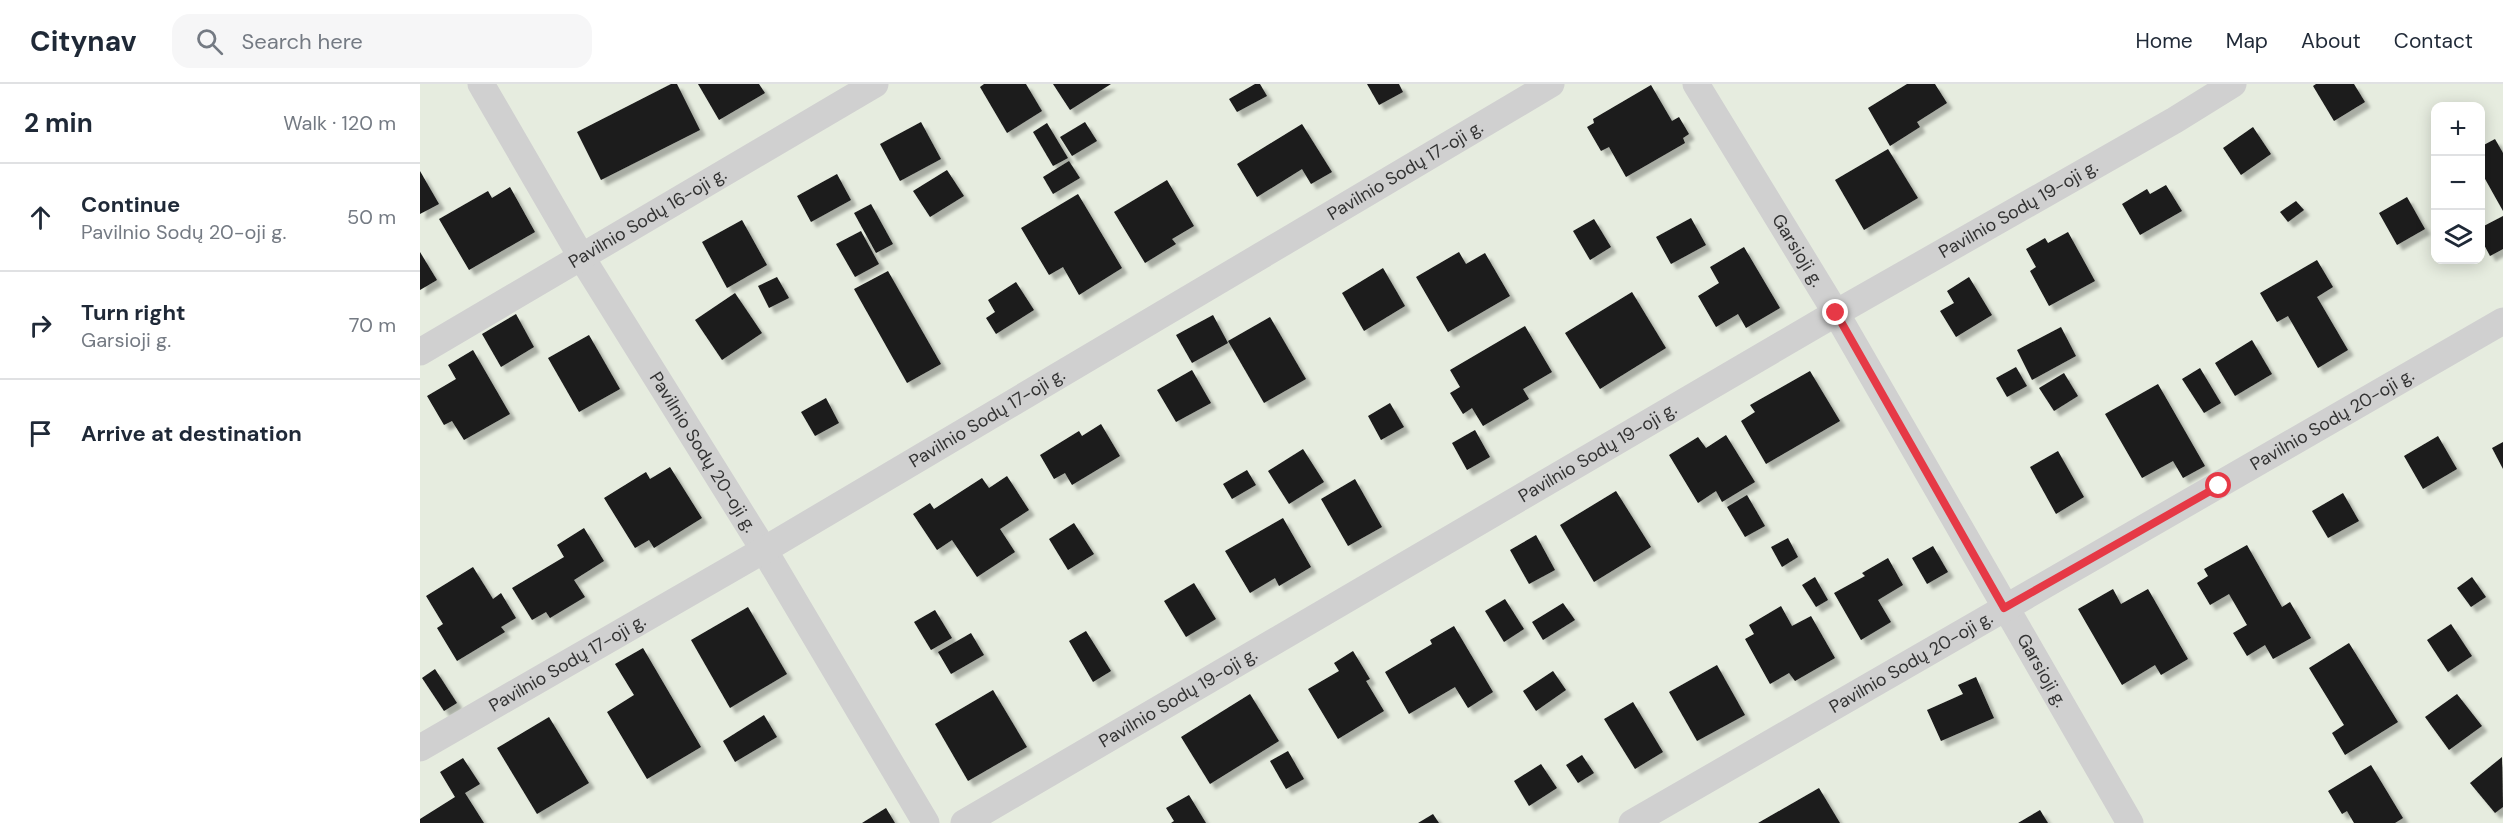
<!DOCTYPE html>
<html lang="en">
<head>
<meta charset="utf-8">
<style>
  :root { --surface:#fff; --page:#f6f6f7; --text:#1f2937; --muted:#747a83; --line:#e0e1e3 }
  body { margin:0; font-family:"DM Sans",sans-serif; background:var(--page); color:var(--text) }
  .controls { position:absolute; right:18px; top:18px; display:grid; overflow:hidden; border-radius:12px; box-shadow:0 3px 15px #0003 }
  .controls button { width:54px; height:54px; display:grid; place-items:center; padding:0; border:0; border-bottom:2px solid var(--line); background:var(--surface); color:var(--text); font:30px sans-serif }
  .stop { position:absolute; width:18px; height:18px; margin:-14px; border:4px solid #e63946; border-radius:50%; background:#fff }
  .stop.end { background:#e63946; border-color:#fff; box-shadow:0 2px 6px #0008 }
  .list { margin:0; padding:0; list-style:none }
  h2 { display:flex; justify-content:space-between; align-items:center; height:78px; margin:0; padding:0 24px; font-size:26px }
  h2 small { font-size:20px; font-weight:400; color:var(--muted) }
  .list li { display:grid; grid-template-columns:39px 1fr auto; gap:18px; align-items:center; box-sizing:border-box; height:108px; padding:0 24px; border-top:2px solid var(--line) }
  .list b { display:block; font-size:22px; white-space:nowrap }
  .list p { margin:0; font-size:20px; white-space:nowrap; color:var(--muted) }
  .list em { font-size:20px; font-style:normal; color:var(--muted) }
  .icon { flex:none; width:33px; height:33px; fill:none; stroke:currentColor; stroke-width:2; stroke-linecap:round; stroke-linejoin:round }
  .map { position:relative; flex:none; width:2083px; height:739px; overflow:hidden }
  header { display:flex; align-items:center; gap:36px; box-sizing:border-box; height:84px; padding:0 30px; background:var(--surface); border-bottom:2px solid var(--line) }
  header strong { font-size:28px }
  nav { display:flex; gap:33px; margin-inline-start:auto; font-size:21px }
  .search { width:420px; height:54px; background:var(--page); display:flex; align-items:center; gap:15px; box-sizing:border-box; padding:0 21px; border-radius:18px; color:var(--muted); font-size:22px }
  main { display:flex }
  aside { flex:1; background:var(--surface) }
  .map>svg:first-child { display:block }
  .green { fill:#e6ecdf; fill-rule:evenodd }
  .building { fill:#1a1a1a; filter:url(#shadow) }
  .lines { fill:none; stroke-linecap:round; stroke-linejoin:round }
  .minor { stroke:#d0d0d0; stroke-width:27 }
  .route { stroke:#e63946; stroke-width:8 }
  .labels { text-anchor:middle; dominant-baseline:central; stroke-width:6; stroke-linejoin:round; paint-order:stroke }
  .street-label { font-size:18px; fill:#333; stroke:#fff }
</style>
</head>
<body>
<header>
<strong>Citynav</strong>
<div class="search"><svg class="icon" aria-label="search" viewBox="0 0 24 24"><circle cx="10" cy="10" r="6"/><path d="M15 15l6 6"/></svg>Search here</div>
<nav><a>Home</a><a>Map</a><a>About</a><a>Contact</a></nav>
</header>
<main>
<aside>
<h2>2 min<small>Walk · 120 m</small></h2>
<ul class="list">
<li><svg class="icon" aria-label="ahead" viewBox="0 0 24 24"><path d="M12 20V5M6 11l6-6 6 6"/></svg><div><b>Continue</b><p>Pavilnio Sodų 20-oji g.</p></div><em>50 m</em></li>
<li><svg class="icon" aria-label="right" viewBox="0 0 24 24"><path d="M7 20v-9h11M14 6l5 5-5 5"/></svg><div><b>Turn right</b><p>Garsioji g.</p></div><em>70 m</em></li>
<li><svg class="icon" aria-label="arrive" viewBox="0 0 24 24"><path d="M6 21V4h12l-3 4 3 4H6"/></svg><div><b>Arrive at destination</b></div></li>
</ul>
</aside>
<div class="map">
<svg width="2083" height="739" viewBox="0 0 2083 739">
  <defs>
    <filter id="shadow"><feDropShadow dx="5.5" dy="5.5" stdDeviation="1.5" flood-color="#0004"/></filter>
  </defs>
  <rect width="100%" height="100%" fill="#fff"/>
  <path class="green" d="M0,0H2083V739H0ZM2016,22H2060V176H2016Z"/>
  <g class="building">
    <polygon points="251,0 257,0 280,46 181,96 157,48"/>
    <polygon points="278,0 339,0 345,9 299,36"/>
    <polygon points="564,0 606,0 622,27 587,49 560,3"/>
    <polygon points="633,0 691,0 650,26"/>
    <polygon points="835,0 840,0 847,12 817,28 809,15"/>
    <polygon points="947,0 979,0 983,8 959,21"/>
    <polygon points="1487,0 1515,0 1527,19 1497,38 1500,43 1470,62 1448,24"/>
    <polygon points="1896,0 1934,0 1945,18 1914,37 1893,2"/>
    <polygon points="1231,1 1252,37 1259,33 1269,50 1263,54 1265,59 1206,93 1189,63 1181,67 1167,43 1174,39 1173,35"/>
    <polygon points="501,38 521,75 480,97 460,60"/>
    <polygon points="665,38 677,57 652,72 640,53"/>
    <polygon points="627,39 648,74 633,82 613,48"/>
    <polygon points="882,40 912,88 891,100 882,85 837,113 817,80"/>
    <polygon points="1833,43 1851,70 1821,91 1803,64"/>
    <polygon points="2075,55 2083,69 2083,127 2060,86 2060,63"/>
    <polygon points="1468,65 1498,114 1444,146 1415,96"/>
    <polygon points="649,77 660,94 633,110 623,93"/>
    <polygon points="527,86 544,112 510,133 493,107"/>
    <polygon points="0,87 19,120 0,130"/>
    <polygon points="417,90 431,116 391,138 377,112"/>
    <polygon points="747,96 774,142 752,155 756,160 725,179 694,128"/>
    <polygon points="1746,101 1762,127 1720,151 1702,120 1727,105 1730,110"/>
    <polygon points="90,103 115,148 49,186 19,135 68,107 72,114"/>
    <polygon points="658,110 702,184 659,211 643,183 629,191 601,144"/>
    <polygon points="1987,113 2005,145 1977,161 1959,129"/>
    <polygon points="1876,117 1884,126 1868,138 1860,128"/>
    <polygon points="451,120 473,160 456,169 434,129"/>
    <polygon points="2083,132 2083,165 2070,172 2060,153 2060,144"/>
    <polygon points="1271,134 1286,161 1251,180 1236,153"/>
    <polygon points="1174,135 1191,163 1170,176 1153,147"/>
    <polygon points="322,136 347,181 307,204 282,158"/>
    <polygon points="441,147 459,180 435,193 416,160"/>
    <polygon points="1648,148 1675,197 1629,222 1610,187 1616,183 1606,165 1625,154 1628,159"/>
    <polygon points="1324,163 1360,224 1326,244 1318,230 1296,243 1278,212 1299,199 1290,183"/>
    <polygon points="0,168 17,196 0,206"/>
    <polygon points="1039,168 1046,180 1065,169 1090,212 1028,248 996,193"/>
    <polygon points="1897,176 1913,203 1897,213 1928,266 1898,284 1868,232 1857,238 1840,209"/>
    <polygon points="963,184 985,222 944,247 922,209"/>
    <polygon points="468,187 521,280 487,299 434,205"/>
    <polygon points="357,193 369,214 349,224 338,202"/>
    <polygon points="1549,193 1572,231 1536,253 1520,227 1534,219 1527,207"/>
    <polygon points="596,198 614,226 576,250 566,234 575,228 568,216"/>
    <polygon points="1212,208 1246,264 1180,305 1145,249"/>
    <polygon points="315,209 342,249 302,276 275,236"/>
    <polygon points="96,230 114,263 81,283 62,250"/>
    <polygon points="793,231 808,259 772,279 756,251"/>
    <polygon points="850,233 886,295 844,319 808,257"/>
    <polygon points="1105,242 1132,288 1103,305 1109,315 1063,342 1052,324 1043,330 1030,309 1040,303 1030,286"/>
    <polygon points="1641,243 1656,272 1612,296 1597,266"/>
    <polygon points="169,251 200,305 159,328 128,274"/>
    <polygon points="1832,256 1852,290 1815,312 1795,279"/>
    <polygon points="53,266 90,330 44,356 32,337 24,341 7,312 36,295 28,281"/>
    <polygon points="1596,283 1607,302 1587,313 1576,294"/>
    <polygon points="1780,284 1801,319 1784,329 1762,295"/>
    <polygon points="772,286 791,319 756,338 737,306"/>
    <polygon points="1390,287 1420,337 1346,380 1321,337 1335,328 1330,321"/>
    <polygon points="1644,289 1658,312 1634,327 1619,304"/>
    <polygon points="1738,300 1785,382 1763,394 1753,377 1722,394 1685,330"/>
    <polygon points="406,314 419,339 395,352 381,328"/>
    <polygon points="970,319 984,343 961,356 948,332"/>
    <polygon points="681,340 700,372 652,401 645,389 634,395 620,371 659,347 662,352"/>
    <polygon points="1055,346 1070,373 1047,386 1032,359"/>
    <polygon points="1306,351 1335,398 1302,418 1296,407 1278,419 1249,371 1278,353 1286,364"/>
    <polygon points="2018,352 2037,385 2003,405 1984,372"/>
    <polygon points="2083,358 2083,385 2072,364"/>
    <polygon points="883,365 904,398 869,420 848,387"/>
    <polygon points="1638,367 1664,413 1636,430 1610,383"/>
    <polygon points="250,383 282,434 234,464 229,456 215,464 184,414 226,388 230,395"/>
    <polygon points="827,386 836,401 812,415 803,400"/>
    <polygon points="587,392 609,426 580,445 595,468 557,493 532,456 517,466 493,430 510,419 514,425 562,394 569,404"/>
    <polygon points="935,395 962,443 928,462 901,415"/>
    <polygon points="1196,407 1231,463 1174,498 1140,441"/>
    <polygon points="1923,409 1939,437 1908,454 1892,427"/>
    <polygon points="1327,411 1345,442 1325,453 1307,423"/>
    <polygon points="863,434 891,483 859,502 855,494 830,509 805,467"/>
    <polygon points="654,439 674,470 648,486 629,455"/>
    <polygon points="164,444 184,477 154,496 165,513 130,534 126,528 112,536 92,504 144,473 137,461"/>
    <polygon points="1116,451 1135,486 1109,500 1090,466"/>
    <polygon points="1368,454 1378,473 1362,483 1351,463"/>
    <polygon points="1827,461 1862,523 1870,518 1891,554 1853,575 1845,561 1827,572 1813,549 1827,541 1809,510 1790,521 1777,499 1788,492 1784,485"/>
    <polygon points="1513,462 1528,488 1507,500 1492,474"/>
    <polygon points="1468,474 1483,501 1458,516 1471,538 1441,556 1414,509 1445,492 1442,489"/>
    <polygon points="53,483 73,515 81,509 96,534 81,543 85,548 37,577 17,544 23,540 6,512"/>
    <polygon points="1395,493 1408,516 1396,523 1382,501"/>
    <polygon points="2052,493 2066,513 2051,523 2037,504"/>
    <polygon points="774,499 796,535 766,553 744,517"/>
    <polygon points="1693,505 1701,520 1728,505 1768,575 1741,591 1735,581 1702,601 1658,525"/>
    <polygon points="1085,515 1104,545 1084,558 1065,527"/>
    <polygon points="1143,519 1155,536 1123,556 1112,538"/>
    <polygon points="1361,522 1372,542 1391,532 1415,574 1375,597 1369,589 1350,600 1325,555 1334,550 1329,541"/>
    <polygon points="328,523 367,590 310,624 271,556"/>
    <polygon points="515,526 532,554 511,566 494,538"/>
    <polygon points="2031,540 2052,572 2028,588 2007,556"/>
    <polygon points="1034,542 1073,608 1048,624 1035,603 989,630 965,588 1012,560 1010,556"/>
    <polygon points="666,547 691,587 673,598 649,557"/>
    <polygon points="551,549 564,571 531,590 518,568"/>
    <polygon points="1929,559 1978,638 1925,671 1912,649 1924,641 1889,584"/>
    <polygon points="223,564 281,663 227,695 187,628 214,611 195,580"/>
    <polygon points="933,567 950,595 946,597 964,627 918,655 888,605 919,587 914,579"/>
    <polygon points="1297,581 1325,631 1277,657 1249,608"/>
    <polygon points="15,585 37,619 24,627 2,594"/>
    <polygon points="1133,587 1146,606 1116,627 1103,607"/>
    <polygon points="1556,593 1574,634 1521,657 1507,626 1543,610 1538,601"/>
    <polygon points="573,606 607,663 548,697 515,640"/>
    <polygon points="830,610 859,657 790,700 761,653"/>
    <polygon points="2037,610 2062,642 2029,666 2005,633"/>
    <polygon points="1213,618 1243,668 1215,685 1184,635"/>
    <polygon points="344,631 357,653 315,678 303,657"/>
    <polygon points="129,633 169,699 117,730 77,664"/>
    <polygon points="868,667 884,695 866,705 850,677"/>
    <polygon points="1162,671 1174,689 1158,699 1146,681"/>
    <polygon points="2082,673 2083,723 2075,729 2050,699"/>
    <polygon points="43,674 60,700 45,709 64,739 0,739 0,735 35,713 20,688"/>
    <polygon points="1121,680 1137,704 1109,722 1094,697"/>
    <polygon points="1951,681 1983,734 1975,739 1934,739 1927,727 1922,730 1908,707"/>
    <polygon points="1399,704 1420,739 1338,739"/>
    <polygon points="769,711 786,739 751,739 754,737 746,724"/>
    <polygon points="466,724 475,739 442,739"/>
    <polygon points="1620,726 1628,739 1598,739"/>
    <polygon points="1013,730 1019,739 998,739"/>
  </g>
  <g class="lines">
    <g class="minor">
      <path id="s1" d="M61,0L162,174L344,466L506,739"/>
      <path id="s2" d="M1276,0L1416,229L1710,739"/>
      <path id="s3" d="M0,268L455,0"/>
      <path id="s4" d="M0,664L344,466L1131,0"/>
      <path id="s5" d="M544,739L1416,229L1755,36L1813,0"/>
      <path id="s6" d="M1212,739L2083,237"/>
    </g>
  </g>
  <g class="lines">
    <polyline class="route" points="1416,229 1584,524 1799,402"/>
  </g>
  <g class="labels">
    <g class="street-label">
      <text stroke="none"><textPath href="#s4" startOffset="1142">Pavilnio Sodų 17-oji g.</textPath></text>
      <text stroke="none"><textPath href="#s5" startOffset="1220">Pavilnio Sodų 19-oji g.</textPath></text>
      <text stroke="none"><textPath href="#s3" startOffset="264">Pavilnio Sodų 16-oji g.</textPath></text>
      <text stroke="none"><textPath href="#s2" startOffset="195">Garsioji g.</textPath></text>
      <text stroke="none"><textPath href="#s4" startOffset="656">Pavilnio Sodų 17-oji g.</textPath></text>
      <text stroke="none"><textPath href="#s6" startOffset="808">Pavilnio Sodų 20-oji g.</textPath></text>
      <text stroke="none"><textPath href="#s5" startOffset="734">Pavilnio Sodų 19-oji g.</textPath></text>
      <text stroke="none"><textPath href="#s1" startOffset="430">Pavilnio Sodų 20-oji g.</textPath></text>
      <text stroke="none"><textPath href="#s6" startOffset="322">Pavilnio Sodų 20-oji g.</textPath></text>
      <text stroke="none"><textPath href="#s4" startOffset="170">Pavilnio Sodų 17-oji g.</textPath></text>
      <text stroke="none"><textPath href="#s2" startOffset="681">Garsioji g.</textPath></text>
      <text stroke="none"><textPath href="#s5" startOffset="248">Pavilnio Sodų 19-oji g.</textPath></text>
    </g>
  </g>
</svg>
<div class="controls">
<button>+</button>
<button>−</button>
<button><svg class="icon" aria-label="layers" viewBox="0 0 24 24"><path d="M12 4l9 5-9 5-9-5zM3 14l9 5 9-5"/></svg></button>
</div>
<div class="stop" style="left:1799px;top:402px"></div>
<div class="stop end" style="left:1416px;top:229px"></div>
</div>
</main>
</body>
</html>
